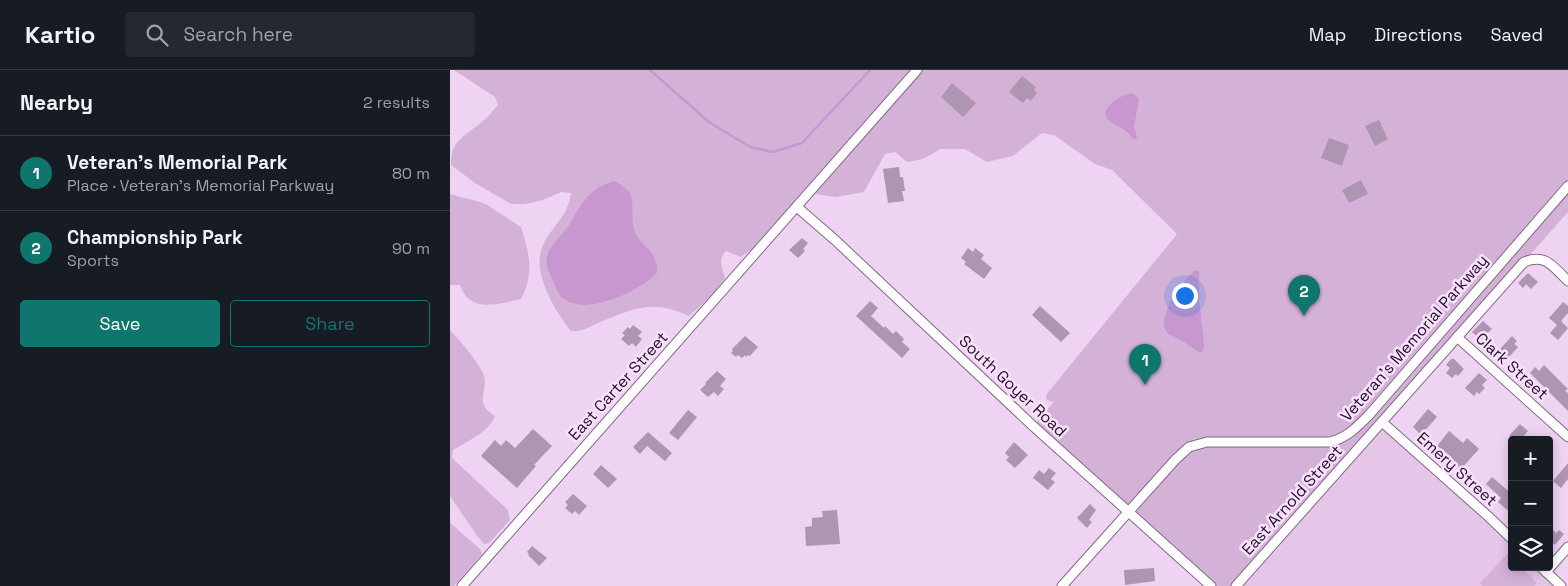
<!DOCTYPE html>
<html lang="en">
<head>
<meta charset="utf-8">
<style>
  :root { --surface:#171b24; --page:#242831; --text:#f1f3f6; --muted:#9ea1a6; --line:#363941; --accent:#0f766e }
  body { margin:0; font-family:"Space Grotesk",sans-serif; background:var(--page); color:var(--text) }
  .controls { position:absolute; right:15px; bottom:15px; display:grid; overflow:hidden; border-radius:5px; box-shadow:0 2px 12px #0003 }
  .controls button { width:45px; height:45px; display:grid; place-items:center; padding:0; border:0; border-bottom:1px solid var(--line); background:var(--surface); color:var(--text); font:25px sans-serif }
  .you { position:absolute; left:734px; top:225px; width:18px; height:18px; margin:-12px; border:4px solid #fff; border-radius:50%; background:#1a73e8; box-shadow:0 0 0 8px #1a73e833 }
  .badge { display:grid; place-items:center; width:32px; height:32px; border-radius:50%; background:var(--accent); color:#fff; font-size:16px; font-weight:700 }
  .pin { position:absolute; translate:-50% -41px; filter:drop-shadow(0 1px 2px #0008) }
  .pin::after { content:''; position:absolute; top:26px; width:18px; height:15px; background:inherit; clip-path:polygon(0 0,100% 0,50% 100%) }
  .list { margin:0; padding:0; list-style:none }
  h2 { display:flex; justify-content:space-between; align-items:center; height:65px; margin:0; padding:0 20px; font-size:21px }
  h2 small { font-size:16px; font-weight:400; color:var(--muted) }
  .list li { display:grid; grid-template-columns:32px 1fr auto; gap:15px; align-items:center; box-sizing:border-box; height:75px; padding:0 20px; border-top:1px solid var(--line) }
  .list b { display:block; font-size:19px; white-space:nowrap }
  .list p { margin:0; font-size:16px; white-space:nowrap; color:var(--muted) }
  .list em { font-size:16px; font-style:normal; color:var(--muted) }
  .actions { display:flex; gap:10px; padding:15px 20px }
  .actions a { flex:1; padding:11px 0; border:1px solid var(--accent); border-radius:5px; text-align:center; font-size:18px; color:var(--accent) }
  .actions .main { background:var(--accent); color:#fff }
  .icon { flex:none; width:28px; height:28px; fill:none; stroke:currentColor; stroke-width:2; stroke-linecap:round; stroke-linejoin:round }
  .map { position:relative; flex:none; width:1118px; height:516px; overflow:hidden }
  header { display:flex; align-items:center; gap:30px; box-sizing:border-box; height:70px; padding:0 25px; background:var(--surface); border-bottom:1px solid var(--line) }
  header strong { font-size:24px }
  nav { display:flex; gap:28px; margin-inline-start:auto; font-size:18px }
  .search { width:350px; height:45px; background:var(--page); display:flex; align-items:center; gap:12px; box-sizing:border-box; padding:0 18px; border-radius:5px; color:var(--muted); font-size:19px }
  main { display:flex }
  aside { flex:1; background:var(--surface) }
  .map>svg:first-child { display:block }
  .built { fill:#e5c6e9 }
  .green { fill:#d4b2d8 }
  .water { fill:#c897cf }
  .lines { fill:none; stroke-linecap:round; stroke-linejoin:round }
  .stream { stroke:#c897cf; stroke-width:2.5 }
  .building { fill:#ae95b1 }
  .minor-casing { stroke:#816a85; stroke-width:11 }
  .minor { stroke:#fff; stroke-width:9 }
  .labels { text-anchor:middle; dominant-baseline:central; stroke-width:5; stroke-linejoin:round; paint-order:stroke }
  .street-label { font-size:16px; fill:#1c131e; stroke:#fbe1ff }
</style>
</head>
<body>
<header>
<strong>Kartio</strong>
<div class="search"><svg class="icon" aria-label="search" viewBox="0 0 24 24"><circle cx="10" cy="10" r="6"/><path d="M15 15l6 6"/></svg>Search here</div>
<nav><a>Map</a><a>Directions</a><a>Saved</a></nav>
</header>
<main>
<aside>
<h2>Nearby<small>2 results</small></h2>
<ul class="list">
<li><span class="badge">1</span><div><b>Veteran's Memorial Park</b><p>Place · Veteran's Memorial Parkway</p></div><em>80 m</em></li>
<li><span class="badge">2</span><div><b>Championship Park</b><p>Sports</p></div><em>90 m</em></li>
</ul>
<div class="actions"><a class="main">Save</a><a>Share</a></div>
</aside>
<div class="map">
<svg width="1118" height="516" viewBox="0 0 1118 516">
  <rect width="100%" height="100%" fill="#eed4f2"/>
  <polygon class="built" points="932,352 1062,471 1062,497 1091,497 1111,516 786,516"/>
  <g class="green">
    <path d="M4,0H460L302,179L291,187L276,181C267,190 273,198 275,208L263,224L239,246C203,229 185,238 150,252C139,257 133,262 121,261C105,241 79,199 94,173C104,154 118,146 121,123L111,122L93,130L75,134H61L25,113L1,95C0,69 19,64 34,50C39,46 43,40 48,35L45,27Z"/>
    <polygon points="467,0 1118,0 1118,142 786,516 761,516 583,356 604,332 597,330 596,325 727,164 662,100 645,94 604,65 592,63 563,86 537,92 515,79 491,79 473,89 457,92 445,82 435,84 414,122 385,127 359,123"/>
    <path d="M0,124L34,133L71,157C79,183 85,203 71,229C49,234 20,244 10,215H0Z"/>
    <path d="M0,260C11,272 24,287 32,301C42,321 20,330 45,346C39,362 16,372 3,380L2,388L58,440L60,450L39,473L34,474L28,467L0,426Z"/>
    <polygon points="0,453 30,479 32,484 4,516 0,516"/>
    <polygon points="1057,484 1062,488 1062,497 1071,497 1087,513 1084,516 1033,516 1030,513"/>
  </g>
  <g class="water">
    <path d="M682,23L687,26L689,30L684,56L687,68L684,70C682,67 679,64 676,61C666,54 645,48 661,34C667,27 674,25 682,23Z"/>
    <path d="M164,111C193,124 177,141 185,162C192,178 208,180 207,203C190,221 135,247 113,228C108,224 105,216 103,211C99,203 95,194 97,186C100,174 115,163 121,152C132,132 140,118 164,111Z"/>
    <path d="M745,200L749,201V229L754,275L753,281L750,283L731,270L718,264L714,257C713,237 731,213 745,200Z"/>
  </g>
  <g class="lines">
    <polyline class="stream" points="200,0 259,52 300,77 323,82 352,73 420,0"/>
  </g>
  <g class="building">
    <polygon points="572,6 586,17 584,20 587,23 581,31 577,28 573,33 559,22"/>
    <polygon points="502,13 526,33 513,47 491,27"/>
    <polygon points="929,50 938,69 925,76 915,56"/>
    <polygon points="879,68 899,75 892,96 871,88"/>
    <polygon points="449,97 450,107 453,107 455,121 452,121 454,131 438,133 433,99"/>
    <polygon points="911,110 918,124 899,133 892,120"/>
    <polygon points="352,168 358,173 353,179 355,181 348,188 339,180"/>
    <polygon points="518,178 523,182 525,178 534,185 531,189 542,198 534,209 514,194 516,192 511,188"/>
    <polygon points="1078,203 1088,212 1081,219 1076,214 1073,218 1068,213"/>
    <polygon points="420,231 428,238 421,246 434,258 435,256 443,264 446,261 454,269 452,272 460,279 452,288 406,246"/>
    <polygon points="1113,232 1118,236 1118,243 1111,251 1118,258 1108,270 1100,263 1107,255 1099,248"/>
    <polygon points="590,236 620,263 611,272 582,245"/>
    <polygon points="1033,251 1042,259 1031,270 1022,262"/>
    <polygon points="183,255 192,262 188,266 192,269 186,277 182,273 179,276 171,269 175,265 172,263 178,257 180,259"/>
    <polygon points="295,266 308,277 300,286 298,285 296,287 295,285 292,288 288,285 286,287 281,283 283,280 282,279"/>
    <polygon points="1062,266 1067,271 1064,274 1068,277 1059,287 1050,279"/>
    <polygon points="1001,289 1004,289 1014,299 1008,306 1006,304 1002,308 996,303 1000,298 996,295"/>
    <polygon points="1094,295 1118,319 1115,321 1118,323 1118,341 1080,303 1085,297 1089,301"/>
    <polygon points="267,301 276,309 270,316 274,319 268,326 264,322 258,327 250,320 256,314 255,313"/>
    <polygon points="1029,303 1037,310 1032,315 1035,318 1029,324 1027,322 1024,326 1015,318"/>
    <polygon points="978,339 987,347 971,365 963,357"/>
    <polygon points="238,340 247,347 228,370 219,363"/>
    <polygon points="1070,354 1078,361 1070,370 1064,370 1059,366"/>
    <polygon points="83,359 102,376 84,395 86,396 67,418 31,386 45,370 51,376 56,370 65,378"/>
    <polygon points="999,361 1013,373 1017,368 1029,379 1011,399 1000,388 1001,387 987,376"/>
    <polygon points="198,362 222,383 215,391 197,376 190,384 183,377"/>
    <polygon points="564,372 578,385 565,398 556,390 559,387 555,383"/>
    <polygon points="1118,393 1118,409 1111,418 1103,411"/>
    <polygon points="151,395 167,409 158,418 143,404"/>
    <polygon points="599,398 606,403 601,409 605,412 598,420 583,408 589,400 594,404"/>
    <polygon points="1042,407 1062,424 1062,436 1057,440 1048,432 1051,428 1036,414"/>
    <polygon points="123,424 137,436 129,445 125,441 122,444 115,438 118,435 115,432"/>
    <polygon points="640,434 646,440 639,450 642,452 637,458 627,448"/>
    <polygon points="387,440 390,474 356,476 355,457 362,456 362,448 373,447 372,441"/>
    <polygon points="1103,460 1106,463 1109,460 1114,464 1105,475 1099,470 1099,464"/>
    <polygon points="82,476 97,488 89,496 78,485 79,484 77,482"/>
    <polygon points="704,498 705,511 675,515 674,500"/>
  </g>
  <g class="lines">
    <g class="minor-casing">
      <g id="minor">
        <polyline points="347,137 385,170 583,356 761,516"/>
        <polyline points="1007,267 1118,367"/>
        <polyline points="932,352 1039,447 1062,469"/>
        <polyline points="1091,497 1111,516"/>
        <polyline points="1096,502 1118,477"/>
        <polyline points="12,516 467,0"/>
        <path d="M612,516L725,390L739,377L757,372H880C897,368 907,357 919,345L1118,116"/>
        <path d="M786,516L1074,192C1096,183 1103,197 1118,211"/>
      </g>
    </g>
    <use href="#minor" class="minor"/>
  </g>
  <g class="labels">
    <g class="street-label">
      <text transform="translate(964 268) rotate(-49)">Veteran's Memorial Parkway</text>
      <text transform="translate(1062 296) rotate(42)">Clark Street</text>
      <text transform="translate(168 316) rotate(-48)">East Carter Street</text>
      <text transform="translate(563 316) rotate(43)">South Goyer Road</text>
      <text transform="translate(1007 399) rotate(42)">Emery Street</text>
      <text transform="translate(842 430) rotate(-48)">East Arnold Street</text>
    </g>
  </g>
</svg>
<div class="controls">
<button>+</button>
<button>−</button>
<button><svg class="icon" aria-label="layers" viewBox="0 0 24 24"><path d="M12 4l9 5-9 5-9-5zM3 14l9 5 9-5"/></svg></button>
</div>
<div class="you"></div>
<div class="pin badge" style="left:695px;top:315px">1</div>
<div class="pin badge" style="left:854px;top:246px">2</div>
</div>
</main>
</body>
</html>
